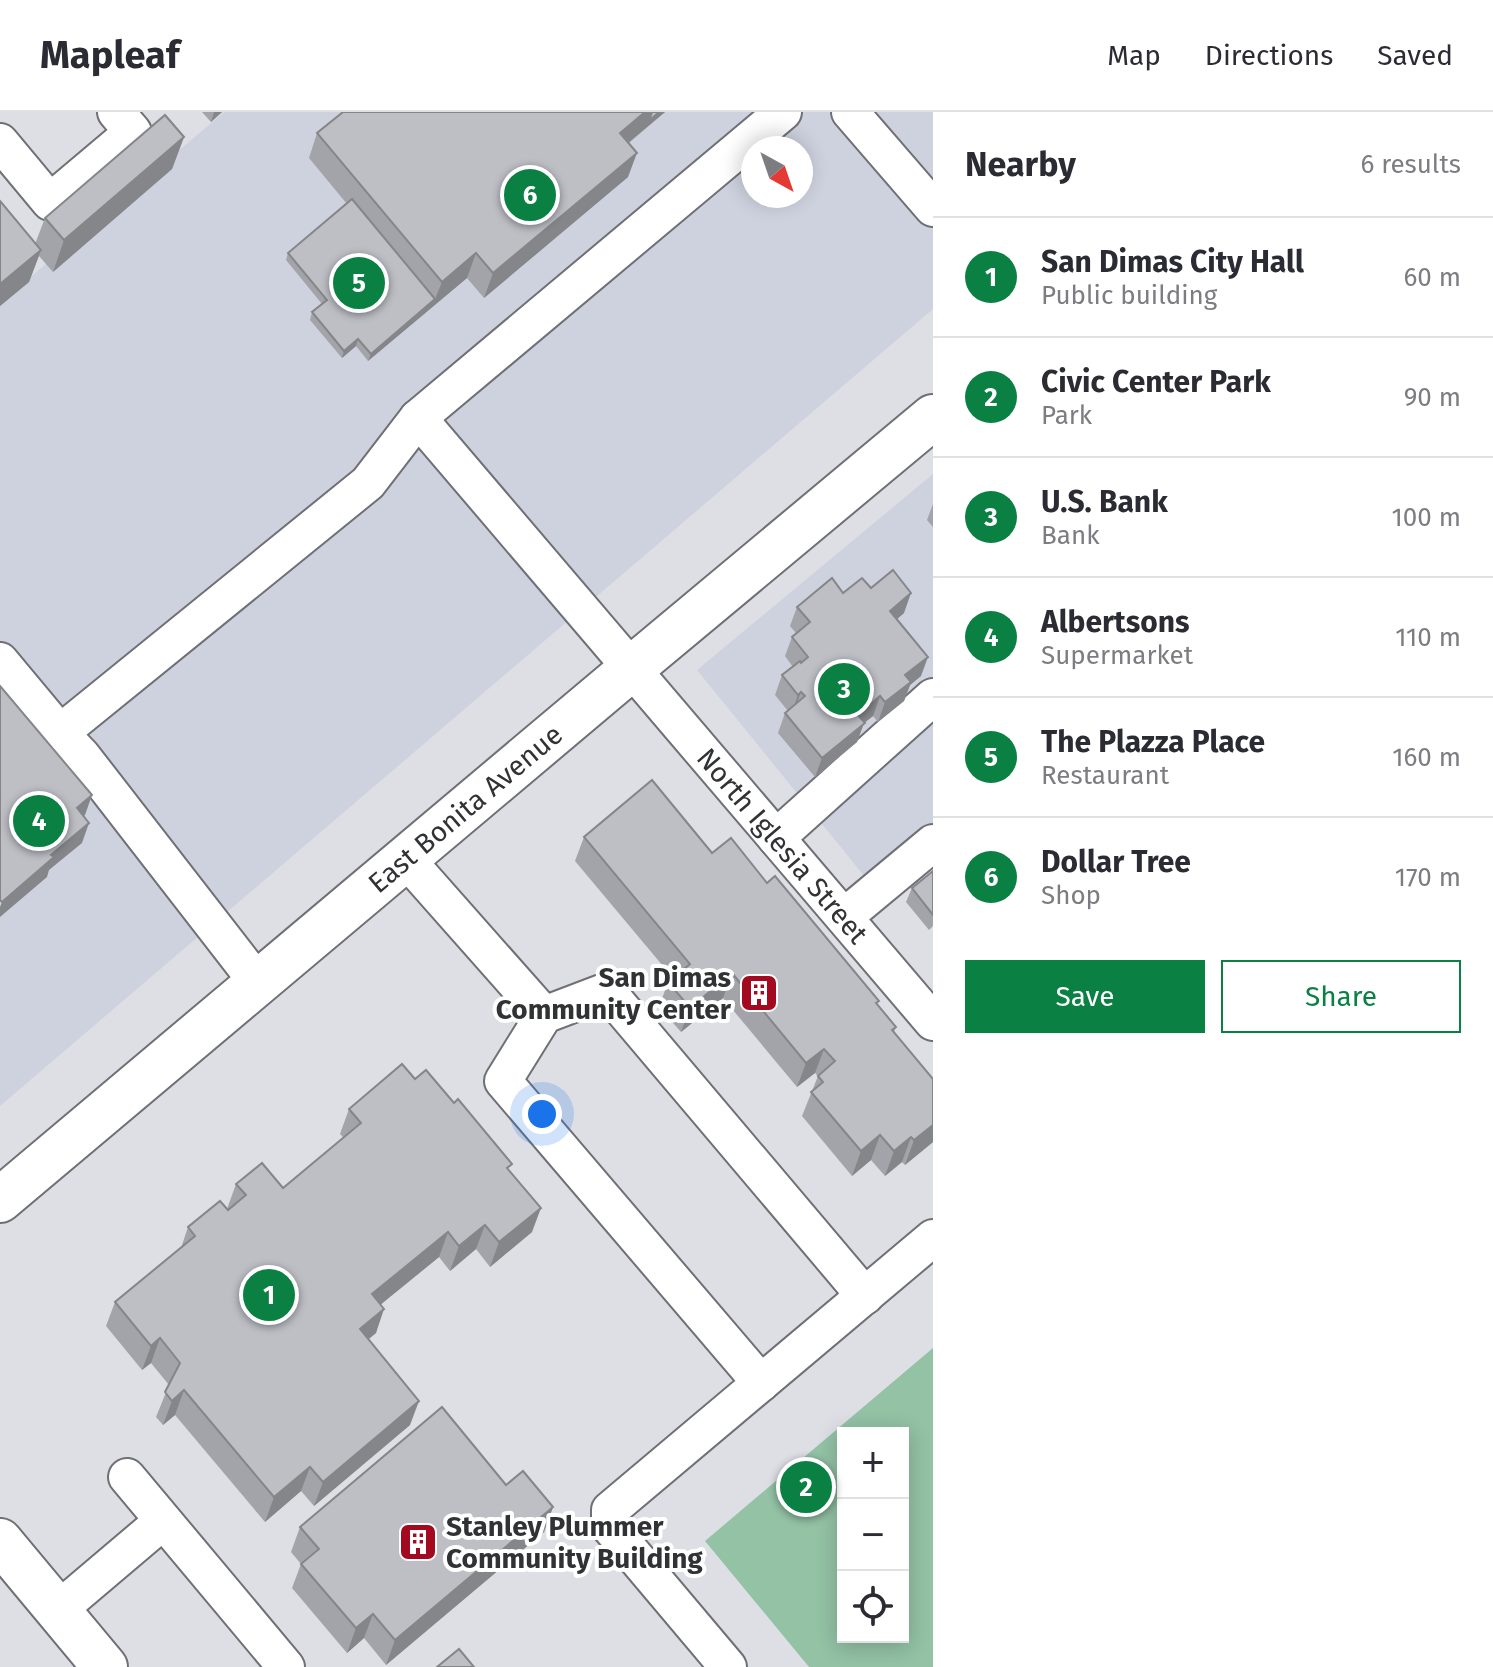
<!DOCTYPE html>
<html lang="en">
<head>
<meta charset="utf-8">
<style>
  :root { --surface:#fff; --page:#f7f7f7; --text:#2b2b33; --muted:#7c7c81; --line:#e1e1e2; --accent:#0b8043 }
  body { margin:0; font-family:"Fira Sans",sans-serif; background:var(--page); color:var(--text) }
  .controls { position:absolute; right:24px; bottom:24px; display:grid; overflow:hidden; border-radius:0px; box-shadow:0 4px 20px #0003 }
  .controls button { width:72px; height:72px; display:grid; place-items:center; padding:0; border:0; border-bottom:2px solid var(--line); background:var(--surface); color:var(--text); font:40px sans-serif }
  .compass { position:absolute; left:741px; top:24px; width:72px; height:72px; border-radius:50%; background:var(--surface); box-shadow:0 4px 20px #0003; rotate:140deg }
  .you { position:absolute; left:542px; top:1002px; width:28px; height:28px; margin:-20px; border:6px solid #fff; border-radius:50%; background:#1a73e8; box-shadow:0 0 0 12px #1a73e833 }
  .badge { display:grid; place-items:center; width:52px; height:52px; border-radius:50%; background:var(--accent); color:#fff; font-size:26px; font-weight:700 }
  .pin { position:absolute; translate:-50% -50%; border:4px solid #fff; box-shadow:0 2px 8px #0006 }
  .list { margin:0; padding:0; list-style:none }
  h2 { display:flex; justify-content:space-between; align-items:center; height:104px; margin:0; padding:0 32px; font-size:34px }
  h2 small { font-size:26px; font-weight:400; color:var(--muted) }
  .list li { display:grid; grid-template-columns:52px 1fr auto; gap:24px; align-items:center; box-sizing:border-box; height:120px; padding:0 32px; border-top:2px solid var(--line) }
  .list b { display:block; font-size:30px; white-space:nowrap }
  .list p { margin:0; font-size:26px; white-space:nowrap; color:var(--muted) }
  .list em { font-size:26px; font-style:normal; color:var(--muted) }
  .actions { display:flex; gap:16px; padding:24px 32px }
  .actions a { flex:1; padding:18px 0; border:2px solid var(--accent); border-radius:0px; text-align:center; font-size:28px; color:var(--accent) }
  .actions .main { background:var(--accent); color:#fff }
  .icon { flex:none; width:44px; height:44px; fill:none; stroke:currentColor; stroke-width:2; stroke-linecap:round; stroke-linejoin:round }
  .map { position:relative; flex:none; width:933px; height:1555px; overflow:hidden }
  header { display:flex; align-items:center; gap:48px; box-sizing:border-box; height:112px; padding:0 40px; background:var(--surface); border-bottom:2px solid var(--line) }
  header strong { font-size:38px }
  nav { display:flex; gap:44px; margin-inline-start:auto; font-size:28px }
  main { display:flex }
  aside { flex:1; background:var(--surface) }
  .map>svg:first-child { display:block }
  .built { fill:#ced2df; fill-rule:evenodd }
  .green { fill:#93c2a5; fill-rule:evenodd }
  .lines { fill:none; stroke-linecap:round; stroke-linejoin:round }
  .minor-casing { stroke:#6e7075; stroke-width:40 }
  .major-casing { stroke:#6e7075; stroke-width:48 }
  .minor { stroke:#fff; stroke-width:36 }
  .major { stroke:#fff; stroke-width:44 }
  .wall { fill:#a3a4a9 }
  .shaded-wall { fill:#84868a }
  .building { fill:#bdbfc5; stroke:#84868a; stroke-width:2 }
  .labels { text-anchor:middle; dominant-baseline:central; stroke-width:8; stroke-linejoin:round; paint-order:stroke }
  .street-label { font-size:28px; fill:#313234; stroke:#fff }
  .poi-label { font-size:28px; font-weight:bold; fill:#313234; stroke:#fff; text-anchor:end }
</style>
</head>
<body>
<header>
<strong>Mapleaf</strong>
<nav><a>Map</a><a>Directions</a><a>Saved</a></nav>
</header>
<main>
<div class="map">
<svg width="933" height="1555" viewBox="0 0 933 1555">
  <rect width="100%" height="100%" fill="#dddfe5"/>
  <g class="built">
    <path d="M224,0H933V197L0,994V191ZM753,36H801V84H753Z"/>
    <polygon points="933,362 933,716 869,770 697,558"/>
  </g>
  <path class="green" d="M933,1236V1555H809L705,1429ZM843,1321H903V1525H843Z"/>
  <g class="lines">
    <g class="minor-casing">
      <g id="minor">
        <polyline points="850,0 933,96"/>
        <polyline points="0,30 50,90 133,20 116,0"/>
        <path id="s1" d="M418,306L933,910"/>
        <polyline points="0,549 60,621 82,644 258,871"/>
        <polyline points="60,621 368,371 418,306 783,0"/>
        <polyline points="776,726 933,585"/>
        <polyline points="406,747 544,903"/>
        <polyline points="844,805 933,731"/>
        <polyline points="761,1271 503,969 544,903 607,879 865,1184"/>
        <polyline points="127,1365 286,1555"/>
        <polyline points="58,1498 163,1409"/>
        <polyline points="728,1555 610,1415 610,1398 933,1126"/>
      </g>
    </g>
    <g class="major-casing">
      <g id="major">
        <path id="s2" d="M0,1088L632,556L933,305"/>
        <polyline points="0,1429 105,1555"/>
      </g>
    </g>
    <use href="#minor" class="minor"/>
    <use href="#major" class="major"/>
  </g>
  <g class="wall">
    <polygon points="202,0 222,0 211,10"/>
    <polygon points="343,0 665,0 629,31 628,65 484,186 467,166 368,249 356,234 342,246 310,208 312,200 322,192 286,148 288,141 347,92 309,46 317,21"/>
    <polygon points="184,25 172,57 53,160 39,144 29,170 0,194 0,89 35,132 45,106"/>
    <polygon points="933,392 933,415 927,408"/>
    <polygon points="871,476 904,501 897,507 921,564 910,573 904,589 878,610 873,604 864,611 857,630 815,665 778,621 785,601 788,599 775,583 782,563 793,555 785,544 792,525 796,521 790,514 797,495 843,481"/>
    <polygon points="584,725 712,741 767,771 878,893 896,915 894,920 933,967 933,1030 905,1053 902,1050 885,1064 871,1048 852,1064 802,1004 818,964 815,961 797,975 723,886 681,920 659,895 668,870 673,866 575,749"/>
    <polygon points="933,759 933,814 929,818 906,790 912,776"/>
    <polygon points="415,967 510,1059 532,1120 490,1155 476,1137 450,1159 439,1145 381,1192 376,1221 368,1227 410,1313 314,1394 301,1379 265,1410 175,1303 163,1313 156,1305 169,1273 151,1251 142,1258 106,1214 115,1190 181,1136 188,1115 227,1097 236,1072 283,1076 344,1026 340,1022 349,997"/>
    <polygon points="506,1373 553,1395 544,1420 386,1553 364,1526 347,1541 292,1476 301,1452 291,1440 300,1415"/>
  </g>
  <g class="shaded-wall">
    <polygon points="214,0 222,0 211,10"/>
    <polygon points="645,0 665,0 611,45 620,21"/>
    <polygon points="184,25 172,57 53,160 64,128"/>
    <polygon points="637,41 628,65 484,186 493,161"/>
    <polygon points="41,138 29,170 0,194 0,172"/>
    <polygon points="476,141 467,166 368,249 371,242 435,187 442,170"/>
    <polygon points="358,227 356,234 342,246 344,239"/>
    <polygon points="911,481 904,501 883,519 890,499"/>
    <polygon points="928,545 921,564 910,573 904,589 878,610 885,590 905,563"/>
    <polygon points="801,580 794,599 791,602 798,583"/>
    <polygon points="880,584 873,604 864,611 857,630 815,665 822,646 858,603"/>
    <polygon points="92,683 85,703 70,716 77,696"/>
    <polygon points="89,711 82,731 49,758 47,765 0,805 0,795 2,790 51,743"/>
    <polygon points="732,861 723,886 681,920 690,896"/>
    <polygon points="824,937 815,961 797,975 806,951"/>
    <polygon points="933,1013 933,1030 905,1053 914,1028"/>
    <polygon points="880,1023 871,1048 852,1064 861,1039"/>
    <polygon points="911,1025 902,1050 885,1064 894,1039"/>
    <polygon points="541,1096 532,1120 490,1155 499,1130"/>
    <polygon points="485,1113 476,1137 450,1159 459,1134"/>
    <polygon points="448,1120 439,1145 363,1207 372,1182"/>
    <polygon points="384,1197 376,1221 351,1242 360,1217"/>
    <polygon points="160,1226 151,1251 142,1258 151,1234"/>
    <polygon points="184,1278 175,1303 163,1313 172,1289"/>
    <polygon points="419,1289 410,1313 314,1394 323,1370"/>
    <polygon points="310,1355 301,1379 265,1410 274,1385"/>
    <polygon points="553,1395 544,1420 386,1553 395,1528"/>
    <polygon points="373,1502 364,1526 347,1541 356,1516"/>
  </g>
  <g class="building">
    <polygon points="343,0 645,0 620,21 637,41 493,161 476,141 442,170 317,21"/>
    <polygon points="652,0 659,0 649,9"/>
    <polygon points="165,3 184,25 64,128 45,106"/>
    <polygon points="352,87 435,187 371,242 358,227 344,239 312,200 327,188 288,141"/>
    <polygon points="0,89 41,138 0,172"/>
    <polygon points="893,458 911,481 890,499 928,545 905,563 911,570 885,590 880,584 858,603 865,611 822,646 785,601 805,584 801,580 798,583 782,563 800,549 801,551 808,545 792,525 810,510 797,495 832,466 843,481 862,466 871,476"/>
    <polygon points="0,574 92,683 77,696 89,711 51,743 54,745 2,790 0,788"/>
    <polygon points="652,668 712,741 731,726 767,771 775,764 879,889 876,891 896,915 892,918 933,967 933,1013 914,1028 911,1025 894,1039 880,1023 861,1039 811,980 823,970 818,964 835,949 824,937 806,951 732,861 690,896 668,870 690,852 584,725"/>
    <polygon points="933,759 933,803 912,776"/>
    <polygon points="402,952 415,967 426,958 454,991 458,987 512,1052 507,1056 541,1096 499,1130 485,1113 459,1134 448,1120 372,1182 384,1197 360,1217 419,1289 323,1370 310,1355 274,1385 184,1278 172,1289 165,1280 180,1251 160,1226 151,1234 115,1190 195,1124 188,1115 220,1089 228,1098 246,1083 236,1072 262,1051 283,1076 361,1011 349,997"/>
    <polygon points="442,1295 506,1373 523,1359 553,1395 395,1528 373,1502 356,1516 301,1452 319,1437 300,1415"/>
    <polygon points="459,1537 474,1555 437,1555"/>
  </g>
  <defs>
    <g id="building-square" transform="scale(2)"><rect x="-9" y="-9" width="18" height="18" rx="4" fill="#a40a1f" stroke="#fff"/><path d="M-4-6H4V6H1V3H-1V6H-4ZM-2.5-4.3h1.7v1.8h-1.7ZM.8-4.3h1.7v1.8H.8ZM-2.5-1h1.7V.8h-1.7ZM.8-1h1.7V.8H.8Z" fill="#fff"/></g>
  </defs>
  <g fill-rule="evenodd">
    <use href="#building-square" x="759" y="881"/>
    <use href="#building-square" x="418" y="1430"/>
  </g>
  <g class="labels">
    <g class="street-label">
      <text stroke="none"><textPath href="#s2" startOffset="608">East Bonita Avenue</textPath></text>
      <text stroke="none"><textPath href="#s1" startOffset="562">North Iglesia Street</textPath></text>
    </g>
    <g class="poi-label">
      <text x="731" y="865">San Dimas<tspan x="731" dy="32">Community Center</tspan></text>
      <text x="446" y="1414" text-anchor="start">Stanley Plummer<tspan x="446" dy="32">Community Building</tspan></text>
    </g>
  </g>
</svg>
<div class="controls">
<button>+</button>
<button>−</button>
<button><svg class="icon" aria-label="locate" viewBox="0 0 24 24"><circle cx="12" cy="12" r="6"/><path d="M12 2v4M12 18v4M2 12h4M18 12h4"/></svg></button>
</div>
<svg class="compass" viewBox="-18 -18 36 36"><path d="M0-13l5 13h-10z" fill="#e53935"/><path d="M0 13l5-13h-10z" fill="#7c7c81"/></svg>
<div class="you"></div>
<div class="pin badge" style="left:269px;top:1183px">1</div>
<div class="pin badge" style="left:806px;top:1375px">2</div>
<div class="pin badge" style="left:844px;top:577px">3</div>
<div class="pin badge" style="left:39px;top:709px">4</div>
<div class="pin badge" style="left:359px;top:171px">5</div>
<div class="pin badge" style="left:530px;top:83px">6</div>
</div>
<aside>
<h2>Nearby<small>6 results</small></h2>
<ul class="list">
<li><span class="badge">1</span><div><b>San Dimas City Hall</b><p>Public building</p></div><em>60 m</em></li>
<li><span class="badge">2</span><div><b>Civic Center Park</b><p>Park</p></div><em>90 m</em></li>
<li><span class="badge">3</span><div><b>U.S. Bank</b><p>Bank</p></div><em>100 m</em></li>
<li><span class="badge">4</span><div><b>Albertsons</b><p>Supermarket</p></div><em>110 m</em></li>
<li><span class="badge">5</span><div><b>The Plazza Place</b><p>Restaurant</p></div><em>160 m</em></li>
<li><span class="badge">6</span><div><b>Dollar Tree</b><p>Shop</p></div><em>170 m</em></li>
</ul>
<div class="actions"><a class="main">Save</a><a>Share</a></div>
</aside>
</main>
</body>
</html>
